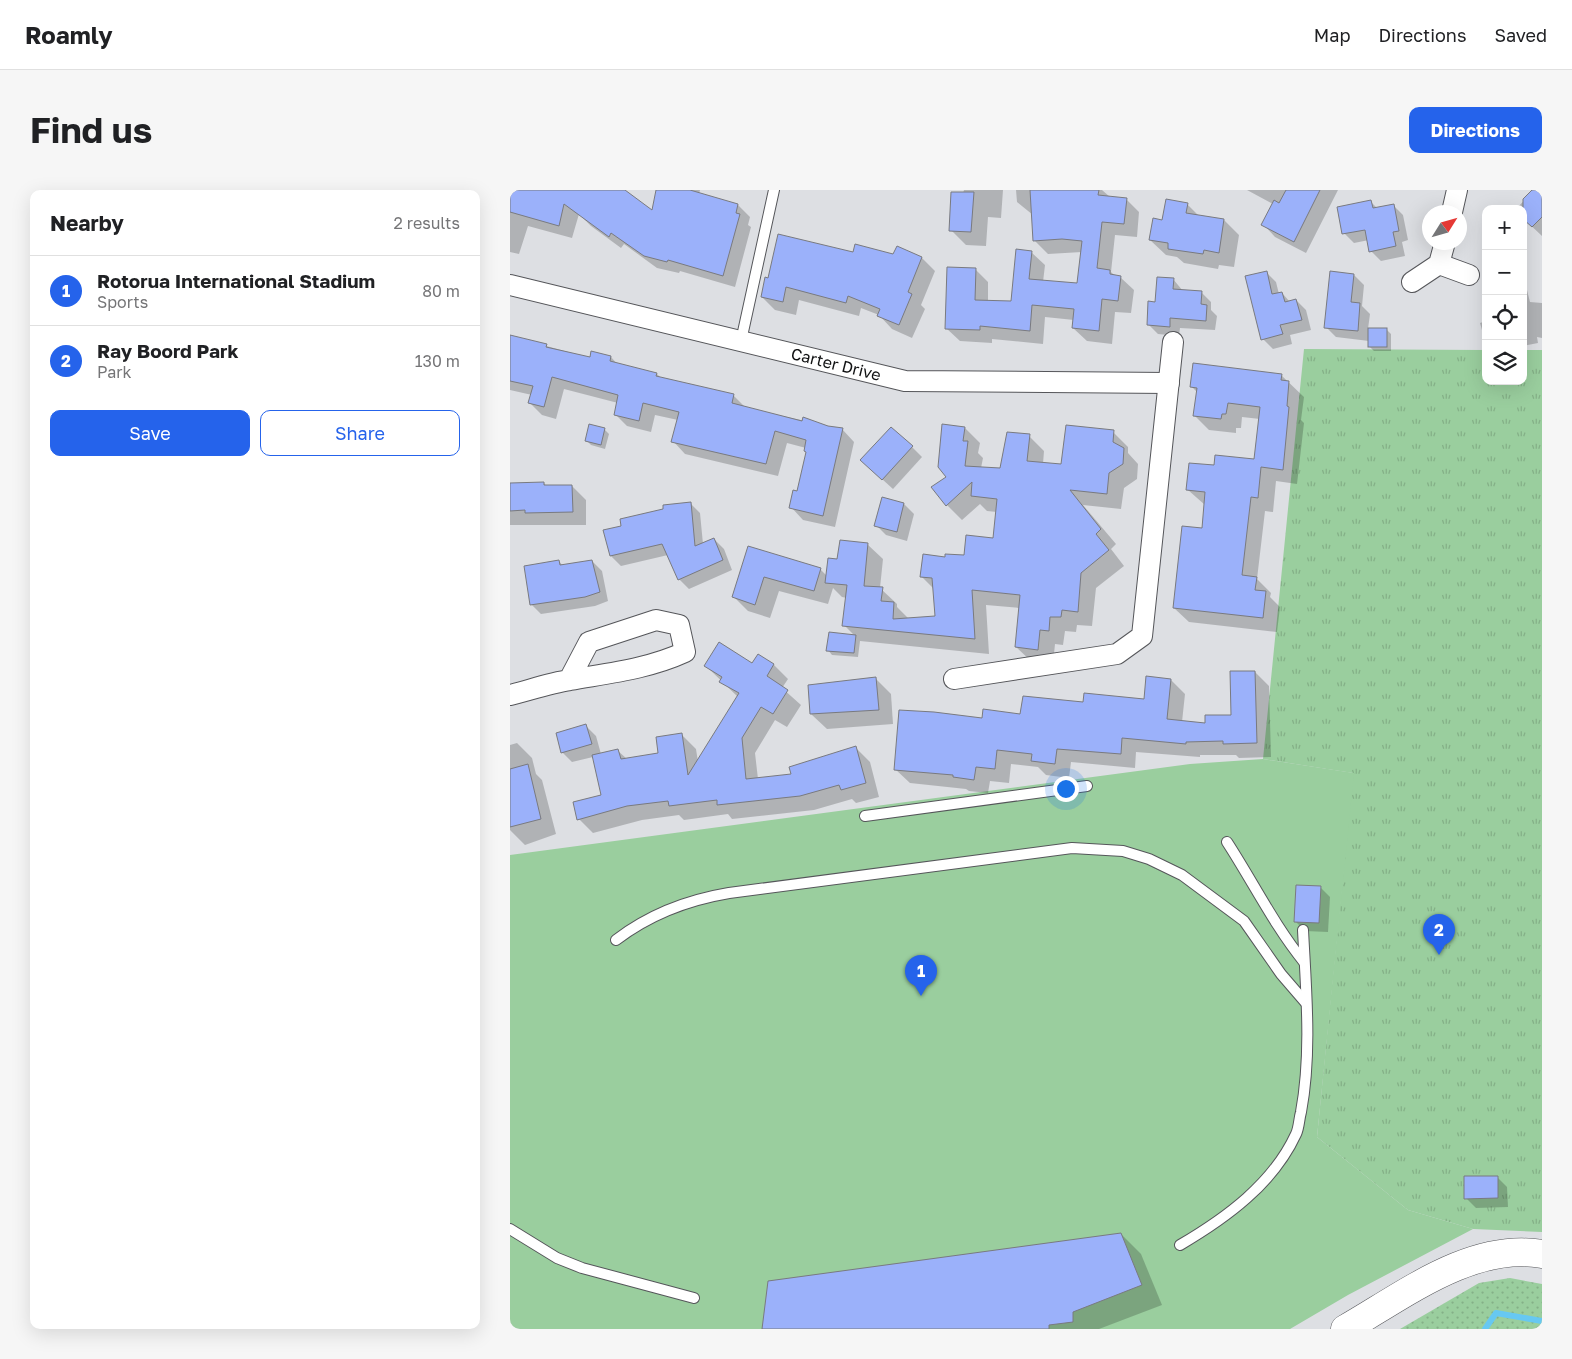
<!DOCTYPE html>
<html lang="en">
<head>
<meta charset="utf-8">
<style>
  :root { --surface:#fff; --page:#f6f6f6; --text:#202124; --muted:#757577; --line:#e0e0e0; --accent:#2563eb }
  body { margin:0; font-family:"Golos Text",sans-serif; background:var(--page); color:var(--text) }
  .controls { position:absolute; right:15px; top:15px; display:grid; overflow:hidden; border-radius:10px; box-shadow:0 5px 20px #0002 }
  .controls button { width:45px; height:45px; display:grid; place-items:center; padding:0; border:0; border-bottom:1px solid var(--line); background:var(--surface); color:var(--text); font:25px sans-serif }
  .compass { position:absolute; left:912px; top:15px; width:45px; height:45px; border-radius:50%; background:var(--surface); box-shadow:0 5px 20px #0002; rotate:53deg }
  .you { position:absolute; left:555px; top:598px; width:18px; height:18px; margin:-12px; border:4px solid #fff; border-radius:50%; background:#1a73e8; box-shadow:0 0 0 8px #1a73e833 }
  .badge { display:grid; place-items:center; width:32px; height:32px; border-radius:50%; background:var(--accent); color:#fff; font-size:16px; font-weight:700 }
  .pin { position:absolute; translate:-50% -41px; filter:drop-shadow(0 1px 2px #0008) }
  .pin::after { content:''; position:absolute; top:26px; width:18px; height:15px; background:inherit; clip-path:polygon(0 0,100% 0,50% 100%) }
  .list { margin:0; padding:0; list-style:none }
  h2 { display:flex; justify-content:space-between; align-items:center; height:65px; margin:0; padding:0 20px; font-size:21px }
  h2 small { font-size:16px; font-weight:400; color:var(--muted) }
  .list li { display:grid; grid-template-columns:32px 1fr auto; gap:15px; align-items:center; box-sizing:border-box; height:70px; padding:0 20px; border-top:1px solid var(--line) }
  .list b { display:block; font-size:19px; white-space:nowrap }
  .list p { margin:0; font-size:16px; white-space:nowrap; color:var(--muted) }
  .list em { font-size:16px; font-style:normal; color:var(--muted) }
  .actions { display:flex; gap:10px; padding:15px 20px }
  .actions a { flex:1; padding:11px 0; border:1px solid var(--accent); border-radius:10px; text-align:center; font-size:18px; color:var(--accent) }
  .actions .main { background:var(--accent); color:#fff }
  .icon { flex:none; width:28px; height:28px; fill:none; stroke:currentColor; stroke-width:2; stroke-linecap:round; stroke-linejoin:round }
  .map { position:relative; flex:none; width:1032px; height:1139px; overflow:hidden; border-radius:10px }
  header { display:flex; align-items:center; gap:30px; box-sizing:border-box; height:70px; padding:0 25px; background:var(--surface); border-bottom:1px solid var(--line) }
  header strong { font-size:24px }
  nav { display:flex; gap:28px; margin-inline-start:auto; font-size:18px }
  .intro { display:flex; align-items:center; justify-content:space-between; box-sizing:border-box; height:120px; padding:0 30px }
  h1 { margin:0; font-size:35px }
  .button { padding:12px 22px; border-radius:10px; background:var(--accent); color:#fff; font-size:18px; font-weight:700 }
  main { display:flex; gap:30px; padding:0 30px }
  aside { flex:1; background:var(--surface); border-radius:10px; box-shadow:0 5px 20px #0002 }
  .map>svg:first-child { display:block }
  .grass { fill:url(#grass-dots) }
  .park { fill:url(#park-tufts) }
  .pitch { fill:#9ace9e }
  .shadow { fill:#0003 }
  .lines { fill:none; stroke-linecap:round; stroke-linejoin:round }
  .stream { stroke:#67c8f2; stroke-width:6 }
  .building { fill:#9bb1fa; stroke:#797a7f }
  .lane-casing { stroke:#55565a; stroke-width:12 }
  .street-casing { stroke:#55565a; stroke-width:22 }
  .secondary-casing { stroke:#55565a; stroke-width:29 }
  .lane { stroke:#fff; stroke-width:10 }
  .street { stroke:#fff; stroke-width:20 }
  .secondary { stroke:#fff; stroke-width:28 }
  .labels { text-anchor:middle; dominant-baseline:central; stroke-width:4; stroke-linejoin:round; paint-order:stroke }
  .street-label { font-size:16px; fill:#111213; stroke:#fff }
</style>
</head>
<body>
<header>
<strong>Roamly</strong>
<nav><a>Map</a><a>Directions</a><a>Saved</a></nav>
</header>
<div class="intro"><h1>Find us</h1><a class="button">Directions</a></div>
<main>
<aside>
<h2>Nearby<small>2 results</small></h2>
<ul class="list">
<li><span class="badge">1</span><div><b>Rotorua International Stadium</b><p>Sports</p></div><em>80 m</em></li>
<li><span class="badge">2</span><div><b>Ray Boord Park</b><p>Park</p></div><em>130 m</em></li>
</ul>
<div class="actions"><a class="main">Save</a><a>Share</a></div>
</aside>
<div class="map">
<svg width="1032" height="1139" viewBox="0 0 1032 1139">
  <defs>
    <pattern id="grass-dots" width="8" height="8" patternUnits="userSpaceOnUse" patternTransform="scale(1.25)"><rect width="8" height="8" fill="#9ace9e"/><path d="M2 2h.1M6 6h.1" fill="none" stroke="#84b087" stroke-width="1.8" stroke-linecap="round"/></pattern>
    <pattern id="park-tufts" width="24" height="20" patternUnits="userSpaceOnUse" patternTransform="scale(1.25)"><rect width="24" height="20" fill="#9ace9e"/><path d="M3 7l-1-3M5 7V3M7 7l1-3M15 17l-1-3M17 17v-4M19 17l1-3" fill="none" stroke="#84b087"/></pattern>
  </defs>
  <rect width="100%" height="100%" fill="#dddfe3"/>
  <polygon class="grass" points="1000,1088 1032,1094 1032,1139 890,1139 969,1093"/>
  <polygon class="park" points="794,159 976,160 976,191 1013,191 1013,160 1032,160 1032,1042 963,1039 898,1020 807,947 843,583 753,569"/>
  <polygon class="pitch" points="753,569 844,583 807,947 898,1020 963,1039 838,1105 780,1139 0,1139 0,665 680,574"/>
  <g class="shadow">
    <polygon points="0,0 113,0 142,22 148,0 190,0 189,4 228,15 240,27 238,35 241,37 225,97 170,81 169,83 147,78 114,54 111,58 81,36 69,24 62,48 18,36 9,64 0,62"/>
    <polygon points="454,0 493,0 491,28 478,27 476,56 456,55 441,40"/>
    <polygon points="506,0 592,0 600,7 616,9 629,22 627,47 605,45 601,82 605,86 610,87 624,100 621,123 605,122 602,154 577,151 563,138 564,130 535,127 533,154 482,149 482,153 450,151 436,138 465,79 478,92 478,112 502,112 521,62 535,75 533,92 568,95 572,62 538,64 524,50 523,25 507,12"/>
    <polygon points="737,0 828,0 796,63 765,47 753,34 763,14"/>
    <polygon points="1024,0 1032,0 1032,46 1013,28 1013,19 1006,19"/>
    <polygon points="861,12 867,18 883,15 893,25 898,50 892,52 895,66 871,71 861,61 859,50 844,53 834,43"/>
    <polygon points="677,14 689,26 714,30 729,45 724,77 709,75 708,79 674,73 667,67 656,65 640,50 653,31"/>
    <polygon points="387,58 412,68 425,81 411,115 415,119 402,148 382,139 369,125 351,118 349,126 289,110 286,125 265,120 252,107 259,89 344,63 384,65"/>
    <polygon points="756,82 766,92 769,104 772,103 780,112 786,110 796,120 801,140 780,145 782,154 763,159 753,149"/>
    <polygon points="844,85 854,95 852,116 860,124 858,139 876,139 881,144 881,161 864,161 859,156 859,151 826,147 816,137"/>
    <polygon points="663,89 673,101 691,102 701,112 701,120 707,126 705,140 670,138 669,146 648,144 638,134 647,113"/>
    <polygon points="1013,96 1017,100 1020,112 1032,113 1032,148 1027,147 1028,153 1013,156"/>
    <polygon points="976,131 976,154 970,133"/>
    <polygon points="0,146 80,168 101,167 108,175 147,184 151,188 223,205 236,218 332,239 344,252 325,337 293,330 281,317 288,302 297,263 296,258 277,253 268,286 175,264 163,251 168,230 145,225 141,242 117,236 105,224 108,213 54,199 46,229 32,225 20,213 22,205 0,200"/>
    <polygon points="771,185 794,207 791,230 794,233 787,294 766,291 763,322 755,321 747,389 761,403 760,407 770,417 767,442 679,432 664,418 693,340 695,315 678,300 745,270 750,229 732,227 731,238 726,238 726,243 699,240 684,225 687,202 682,197"/>
    <polygon points="455,238 470,253 468,263 473,268 471,278 491,280 519,246 534,261 533,274 553,276 603,242 618,257 618,263 628,274 627,289 614,298 611,319 573,315 606,354 601,359 614,376 586,398 582,436 567,435 566,442 555,441 553,455 545,454 543,474 522,472 506,457 510,418 476,415 479,464 350,451 348,467 322,465 318,460 345,446 334,435 337,408 332,407 323,398 318,414 269,401 260,428 238,421 224,407 239,358 310,379 317,386 329,370 357,354 373,369 370,398 387,414 387,417 399,429 426,427 424,399 412,387 436,368 455,367 484,349 487,322 477,321 470,314 452,330 437,315 438,287"/>
    <polygon points="94,239 99,244 95,259 81,255 76,250"/>
    <polygon points="402,257 412,267 383,299 362,280"/>
    <polygon points="34,293 37,297 62,296 76,310 76,335 0,335 0,294"/>
    <polygon points="373,309 394,314 404,324 397,351 376,345 366,335"/>
    <polygon points="180,313 190,323 193,354 204,349 214,359 222,380 179,399 169,389 158,365 111,376 101,366 95,341 112,337 154,320"/>
    <polygon points="49,371 53,376 82,371 92,381 98,411 85,416 31,424 21,414"/>
    <polygon points="248,466 264,475 278,489 272,498 291,515 277,537 265,530 245,563 248,589 283,586 346,558 360,572 369,607 346,613 342,609 304,620 222,629 218,624 174,630 169,625 132,630 83,643 69,629 93,605 83,567 62,572 52,562 76,536 86,546 91,564 107,560 117,569 150,564 172,545 186,559 188,572 228,507 196,476 243,474"/>
    <polygon points="745,482 759,496 761,567 729,568 726,565 690,565 690,567 626,562 625,578 561,572 559,588 536,585 528,577 501,574 499,593 480,591 478,603 459,601 456,599 400,593 385,579 473,529 512,525 574,514 635,510 661,490 675,504 672,532 697,534 723,526"/>
    <polygon points="366,489 381,504 383,534 317,539 301,524"/>
    <polygon points="7,553 22,568 26,584 32,590 46,644 15,655 0,640 0,555"/>
    <polygon points="810,697 820,707 818,742 795,741 785,731"/>
    <polygon points="987,987 997,997 998,1017 966,1018 956,1008"/>
    <polygon points="611,1044 631,1064 652,1115 589,1139 254,1139"/>
  </g>
  <g class="lines">
    <polyline class="stream" points="975,1139 986,1123 1032,1131"/>
  </g>
  <g class="building">
    <polygon points="0,0 115,0 142,20 146,0 180,0 228,14 226,23 230,24 213,86 158,70 157,72 134,66 101,43 99,47 54,14 49,36 0,22"/>
    <polygon points="520,0 589,0 588,5 617,8 614,34 592,32 587,78 600,80 600,84 611,86 608,111 592,109 589,141 562,138 564,119 522,115 520,141 470,136 470,140 435,139 437,77 466,78 465,110 501,111 506,59 522,61 519,89 567,93 572,51 552,49 523,51"/>
    <polygon points="776,0 810,0 784,52 751,35 764,10 769,13"/>
    <polygon points="1022,0 1032,0 1032,27 1022,37 1013,29 1013,9"/>
    <polygon points="441,2 464,2 461,42 439,41"/>
    <polygon points="656,9 678,13 676,23 714,29 709,63 694,60 693,64 658,59 658,53 639,50 643,28 652,30"/>
    <polygon points="861,10 863,18 884,14 889,41 883,42 886,56 859,62 855,40 832,44 827,17"/>
    <polygon points="268,44 343,62 345,54 383,64 387,56 412,67 398,102 402,104 389,135 367,126 370,119 338,106 336,113 276,97 273,112 251,107 255,87 258,88"/>
    <polygon points="757,81 762,104 772,102 775,112 786,109 792,130 770,135 773,144 751,150 735,86"/>
    <polygon points="820,81 844,84 841,112 850,113 848,141 814,138"/>
    <polygon points="647,87 664,88 663,99 692,101 691,114 697,115 696,131 660,128 660,137 637,135 638,111 645,112"/>
    <rect x="858" y="138" width="19" height="19"/>
    <polygon points="0,145 37,154 36,157 80,167 81,161 101,166 100,171 147,183 146,186 224,204 222,213 292,231 293,227 318,236 333,238 313,326 279,318 283,300 287,301 296,262 294,261 296,250 265,241 256,274 161,252 169,222 133,213 129,231 104,225 108,205 42,187 34,217 18,213 23,196 0,191"/>
    <polygon points="683,173 772,184 771,190 779,191 777,216 779,217 773,280 751,277 748,308 741,307 732,385 747,387 745,400 756,401 753,428 663,418 672,336 692,338 695,302 676,300 679,273 704,275 705,265 744,269 750,217 718,213 716,224 712,224 711,229 683,226 687,198 680,197"/>
    <polygon points="79,234 95,238 91,255 75,251"/>
    <polygon points="432,234 455,237 453,251 458,251 455,276 490,278 497,242 520,244 517,271 551,274 556,235 604,240 603,252 614,258 613,274 599,283 597,304 560,300 591,339 586,344 599,360 571,383 568,422 552,420 551,427 540,427 539,441 530,440 528,460 505,457 510,405 462,400 465,449 332,436 337,395 315,393 318,368 327,369 330,350 358,353 354,396 373,397 371,411 384,412 383,429 425,426 422,388 410,387 413,364 435,367 435,364 454,365 456,345 483,348 487,309 461,306 462,292 436,316 421,297 436,287 428,277"/>
    <polygon points="381,237 403,256 372,290 350,270"/>
    <polygon points="34,292 34,295 62,295 63,322 15,323 15,320 0,321 0,293"/>
    <polygon points="372,307 394,313 387,342 364,336"/>
    <polygon points="181,312 185,356 204,348 213,370 168,390 152,354 100,366 93,340 111,336 110,329 153,319 153,315"/>
    <polygon points="238,356 311,378 304,401 254,387 245,415 222,407"/>
    <polygon points="49,370 50,375 82,370 90,402 75,407 20,415 14,376"/>
    <polygon points="319,442 346,445 344,463 316,461"/>
    <polygon points="209,452 242,473 248,464 264,474 257,486 278,500 263,524 251,517 232,548 236,589 281,584 279,577 346,556 356,593 331,600 329,595 290,606 207,615 207,610 159,616 158,611 117,616 67,630 63,612 91,605 82,565 108,559 111,569 148,563 146,547 172,543 178,585 229,503 209,492 212,487 194,476"/>
    <polygon points="720,481 745,481 747,553 713,554 713,551 676,552 676,554 612,548 611,564 547,559 545,574 521,571 522,564 487,560 485,579 466,577 464,590 443,587 443,585 384,580 389,520 424,522 472,528 473,519 510,524 513,506 573,512 574,503 634,509 636,486 661,489 657,529 695,533 695,525 721,525"/>
    <polygon points="366,487 369,520 300,524 298,495"/>
    <polygon points="76,534 82,554 51,563 46,543"/>
    <polygon points="18,574 31,629 0,637 0,579"/>
    <polygon points="786,695 811,696 809,733 784,732"/>
    <polygon points="954,986 988,986 988,1008 954,1009"/>
    <polygon points="611,1043 632,1095 563,1122 563,1132 539,1135 539,1139 252,1139 258,1091"/>
  </g>
  <g class="lines">
    <g class="lane-casing">
      <g id="lane">
        <polyline points="231,151 264,0"/>
        <polyline points="355,626 577,596"/>
        <path d="M717,652C743,692 764,735 794,772"/>
        <path d="M106,750C140,724 177,710 219,703L562,658L613,661L639,669L672,685L734,731L771,784L796,813"/>
        <polyline points="0,1039 47,1068 72,1078 184,1108"/>
        <path d="M670,1055C716,1028 763,994 786,944C789,938 789,929 791,922C802,863 796,800 793,740"/>
      </g>
    </g>
    <g class="street-casing">
      <g id="street">
        <polyline points="942,22 947,0"/>
        <polyline points="929,74 959,85"/>
        <polyline points="902,92 929,74 935,52"/>
        <polyline points="0,95 395,191 659,193"/>
        <polyline points="444,489 607,464 632,446 663,152"/>
        <path d="M0,505C20,500 40,493 60,490C99,483 138,479 175,462L169,435L146,430L79,452L59,490"/>
      </g>
    </g>
    <g class="secondary-casing">
      <path id="secondary" d="M835,1139C893,1106 961,1052 1032,1064"/>
    </g>
    <use href="#lane" class="lane"/>
    <use href="#street" class="street"/>
    <use href="#secondary" class="secondary"/>
  </g>
  <g class="labels">
    <g class="street-label">
      <text transform="translate(326 174) rotate(14)">Carter Drive</text>
    </g>
  </g>
</svg>
<div class="controls">
<button>+</button>
<button>−</button>
<button><svg class="icon" aria-label="locate" viewBox="0 0 24 24"><circle cx="12" cy="12" r="6"/><path d="M12 2v4M12 18v4M2 12h4M18 12h4"/></svg></button>
<button><svg class="icon" aria-label="layers" viewBox="0 0 24 24"><path d="M12 4l9 5-9 5-9-5zM3 14l9 5 9-5"/></svg></button>
</div>
<svg class="compass" viewBox="-18 -18 36 36"><path d="M0-13l5 13h-10z" fill="#e53935"/><path d="M0 13l5-13h-10z" fill="#757577"/></svg>
<div class="you"></div>
<div class="pin badge" style="left:411px;top:806px">1</div>
<div class="pin badge" style="left:929px;top:765px">2</div>
</div>
</main>
</body>
</html>
